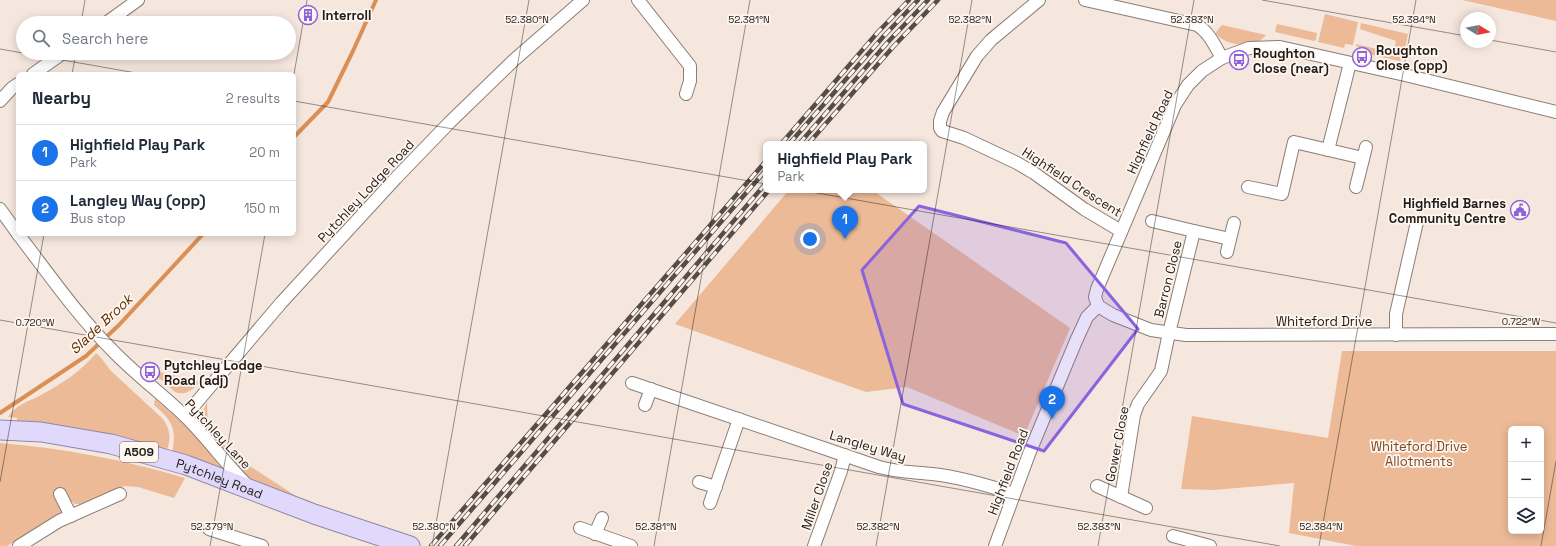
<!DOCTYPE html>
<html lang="en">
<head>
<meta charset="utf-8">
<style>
  :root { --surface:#fff; --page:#f2f2f3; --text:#1f2937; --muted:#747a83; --line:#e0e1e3; --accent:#1a73e8 }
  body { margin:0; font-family:"Space Grotesk",sans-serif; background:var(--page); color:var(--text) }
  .controls { position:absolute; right:12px; bottom:12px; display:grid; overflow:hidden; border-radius:6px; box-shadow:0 2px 10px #0003 }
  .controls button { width:36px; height:36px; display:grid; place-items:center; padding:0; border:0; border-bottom:1px solid var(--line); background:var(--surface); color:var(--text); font:20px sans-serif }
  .compass { position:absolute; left:1460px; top:12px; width:36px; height:36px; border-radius:50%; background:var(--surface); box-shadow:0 2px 10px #0003; rotate:100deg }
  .you { position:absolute; left:810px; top:239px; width:14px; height:14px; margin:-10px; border:3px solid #fff; border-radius:50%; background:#1a73e8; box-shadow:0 0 0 6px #1a73e833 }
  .badge { display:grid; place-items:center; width:26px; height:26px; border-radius:50%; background:var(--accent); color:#fff; font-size:13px; font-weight:700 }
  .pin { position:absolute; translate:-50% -33px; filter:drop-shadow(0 1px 2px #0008) }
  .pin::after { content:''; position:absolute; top:21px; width:14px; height:12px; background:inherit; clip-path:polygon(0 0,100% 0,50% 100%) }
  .popup { position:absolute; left:763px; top:141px; width:164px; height:52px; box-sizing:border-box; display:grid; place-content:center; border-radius:6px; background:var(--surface); filter:drop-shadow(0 1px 3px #0005); font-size:13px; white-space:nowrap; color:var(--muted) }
  .popup b { font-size:15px; color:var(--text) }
  .popup::after { content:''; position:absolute; left:50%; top:100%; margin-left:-8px; border:8px solid transparent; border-top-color:var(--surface) }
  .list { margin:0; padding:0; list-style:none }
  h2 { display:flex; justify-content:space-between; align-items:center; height:52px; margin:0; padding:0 16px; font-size:17px }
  h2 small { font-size:13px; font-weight:400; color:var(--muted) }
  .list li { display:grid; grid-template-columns:26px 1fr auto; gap:12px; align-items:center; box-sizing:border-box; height:56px; padding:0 16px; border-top:1px solid var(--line) }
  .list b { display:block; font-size:15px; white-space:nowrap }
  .list p { margin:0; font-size:13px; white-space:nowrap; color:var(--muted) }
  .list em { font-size:13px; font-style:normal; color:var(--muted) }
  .icon { flex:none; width:22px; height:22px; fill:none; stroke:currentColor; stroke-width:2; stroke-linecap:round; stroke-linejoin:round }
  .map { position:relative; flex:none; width:1556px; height:546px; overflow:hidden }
  .search { position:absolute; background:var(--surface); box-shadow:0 2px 10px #0003; left:16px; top:16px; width:280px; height:44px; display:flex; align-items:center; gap:10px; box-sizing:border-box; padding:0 14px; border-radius:22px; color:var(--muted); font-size:15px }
  .panel { position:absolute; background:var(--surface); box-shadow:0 2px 10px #0003; left:16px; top:72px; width:280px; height:164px; border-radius:6px }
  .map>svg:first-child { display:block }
  .green { fill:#ecba97; fill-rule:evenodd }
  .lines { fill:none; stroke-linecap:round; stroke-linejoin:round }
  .stream { stroke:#db8f55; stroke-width:4 }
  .minor-casing { stroke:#8a7e75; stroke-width:14 }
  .primary-casing { stroke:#9086ab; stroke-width:21 }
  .minor { stroke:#fff; stroke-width:12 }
  .primary { stroke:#e1d9fc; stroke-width:19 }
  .rail-casing { stroke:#554e48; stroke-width:4.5 }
  .rail { stroke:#fff6f0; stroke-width:3; stroke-dasharray:9; stroke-linecap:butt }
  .marked { fill:#8b63de; fill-opacity:0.2; stroke:#8b63de; stroke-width:3; stroke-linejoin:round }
  .ticks { fill:none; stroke:#201b17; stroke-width:1; stroke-opacity:0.45 }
  .labels { text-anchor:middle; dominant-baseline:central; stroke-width:3.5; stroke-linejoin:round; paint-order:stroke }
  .shield { fill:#fff6f0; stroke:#635d58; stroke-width:1 }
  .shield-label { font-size:12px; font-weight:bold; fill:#201b17 }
  .poi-label { font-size:13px; font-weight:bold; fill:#201b17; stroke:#fff6f0; text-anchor:start }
  .street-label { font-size:13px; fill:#201b17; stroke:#fff6f0 }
  .park-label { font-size:13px; fill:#7c4920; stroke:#fff6f0 }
  .water-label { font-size:14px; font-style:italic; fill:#5e2e00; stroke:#fff6f0 }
  .ticks-label { font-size:10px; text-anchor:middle; fill:#201b17; stroke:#fff6f0; stroke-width:3.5; stroke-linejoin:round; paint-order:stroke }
</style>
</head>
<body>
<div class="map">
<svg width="1556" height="546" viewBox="0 0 1556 546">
  <rect width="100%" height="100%" fill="#f6e7de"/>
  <g class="green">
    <polygon points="1462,0 1556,0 1556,21"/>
    <polygon points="1325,14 1358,22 1353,45 1345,44 1344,48 1318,42"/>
    <polygon points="1361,23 1408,34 1403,59 1399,61 1364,53 1365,49 1356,46 1356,44 1393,53 1396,41 1360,29"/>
    <polygon points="1277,24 1317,33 1316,40 1314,41 1275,32"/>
    <path d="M1222,25L1266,35C1255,49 1228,47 1216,34V32Z"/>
    <polygon points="789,190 872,190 1070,328 1024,436 907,387 866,392 675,324"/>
    <path d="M1342,351H1556V546H1356L1289,533L1294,483L1213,490L1181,489L1192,416L1328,438ZM1511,429H1541V531H1511Z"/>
    <path d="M96,353L102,359L110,370L163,419C170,429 172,440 166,451L17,425V418L8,417C18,403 28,402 41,395C61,384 82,371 96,353Z"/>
    <path d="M152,370L200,382C192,390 186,396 175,392L151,371Z"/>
    <path d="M155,399L192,431L226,471L172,454C177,430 173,421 154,405Z"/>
    <polygon points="207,402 208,427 229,450 245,463 296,496 310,501 309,503 256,483 246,477 206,431 202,419 202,413"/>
    <path d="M0,443C63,448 125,460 185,478L174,498L138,487L125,486L81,504H75L69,499L61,515L57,518L7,546H0Z"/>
  </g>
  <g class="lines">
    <g class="stream">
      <polyline points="294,137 328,102 353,51 376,0"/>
      <polyline points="0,413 86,356 119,325 203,234"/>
    </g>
    <g class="minor-casing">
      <g id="minor">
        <polyline points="638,0 690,66 690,81 686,94"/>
        <polyline points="1039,0 991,40 977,56 943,112 940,121 940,128 942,131 964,138 1017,163 1034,173 1084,209 1121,231"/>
        <path d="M1085,0L1197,25C1209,32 1215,46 1222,58"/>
        <polyline points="106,23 138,0"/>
        <polyline points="33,74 63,53"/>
        <polyline points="0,101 12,88 18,84"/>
        <polyline points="1328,150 1350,63"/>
        <polyline points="1248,187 1282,194 1294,142 1363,158"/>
        <polyline points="1356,187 1366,147"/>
        <polyline points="0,209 18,234"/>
        <polyline points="1194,231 1230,239 1227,252"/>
        <path d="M18,234C48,273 77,315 112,350C135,374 162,394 186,417C208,439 226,464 247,485"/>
        <polyline points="1230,239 1234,223"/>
        <polyline points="1098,306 1095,297 1097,289 1175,105 1188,85 1202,71 1222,58 1249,48 1280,47 1405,75 1556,112"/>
        <polyline points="1098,306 1113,315 1151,330 1186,335 1556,334"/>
        <polyline points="1396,335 1396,314 1417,222"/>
        <path d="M632,383L879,467C898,472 913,472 932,474C960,477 987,485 1014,494"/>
        <polyline points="645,405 651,389"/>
        <polyline points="185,416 281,303 396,178 450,122 514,60 583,0"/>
        <polyline points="699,482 716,487"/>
        <polyline points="1097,486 1146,508"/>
        <polyline points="60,494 71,516"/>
        <polyline points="1121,497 1134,415 1138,404 1161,371 1169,333 1194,231 1152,221"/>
        <polyline points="710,503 739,419"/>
        <polyline points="580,528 631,546"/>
        <polyline points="209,529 262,546"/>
        <polyline points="595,534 602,518"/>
        <polyline points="1173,536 1210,546"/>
        <polyline points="19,546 59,521 120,494"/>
        <polyline points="814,546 841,471 845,455"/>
        <polyline points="995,546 1029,454 1076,341 1087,317 1098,306"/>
      </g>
    </g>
    <g class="primary-casing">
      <g id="primary">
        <path id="s1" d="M0,430L41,432L111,444L186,465L314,514L410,546"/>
      </g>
    </g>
    <use href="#minor" class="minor"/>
    <use href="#primary" class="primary"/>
    <g class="rail-casing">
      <g id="rail">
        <polyline points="781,144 878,32 909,0"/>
        <polyline points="789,144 883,37 918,0"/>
        <polyline points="799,144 888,42 928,0"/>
        <polyline points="808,144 893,47 938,0"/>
        <polyline points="431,546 766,161"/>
        <polyline points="440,546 766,170"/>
        <polyline points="456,546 766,183"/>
        <polyline points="465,546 769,190"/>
      </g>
    </g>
    <use href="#rail" class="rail"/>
  </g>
  <path class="marked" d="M919,206L1066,243L1138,329L1044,451L903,404L862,270Z"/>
  <path class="ticks" d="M1262,0L1466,36M81,23L85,0M1490,40L1556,52M0,49L142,74M72,74L76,53M294,74L307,0M294,101L1556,323M0,320L1280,546M0,482L44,234M210,546L265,234M432,546L529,0M654,546L750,0M876,546L972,0M1098,546L1194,0M1319,546L1416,0M1541,546L1556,461"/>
  <defs>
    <g id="building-ring" transform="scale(1)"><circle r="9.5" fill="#fff6f0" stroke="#8b63de" stroke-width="1.5"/><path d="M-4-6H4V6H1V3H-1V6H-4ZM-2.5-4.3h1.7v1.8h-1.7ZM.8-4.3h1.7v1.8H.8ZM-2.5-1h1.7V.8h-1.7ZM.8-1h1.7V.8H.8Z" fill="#8b63de"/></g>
    <g id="bus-ring" transform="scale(1)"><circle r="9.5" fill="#fff6f0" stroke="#8b63de" stroke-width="1.5"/><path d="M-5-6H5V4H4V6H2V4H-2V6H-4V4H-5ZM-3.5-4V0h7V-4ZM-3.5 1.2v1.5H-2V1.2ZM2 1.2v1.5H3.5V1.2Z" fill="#8b63de"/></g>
    <g id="civic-ring" transform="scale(1)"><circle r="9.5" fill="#fff6f0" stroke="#8b63de" stroke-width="1.5"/><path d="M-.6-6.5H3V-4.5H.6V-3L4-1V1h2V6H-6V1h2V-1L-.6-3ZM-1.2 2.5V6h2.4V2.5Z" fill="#8b63de"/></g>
  </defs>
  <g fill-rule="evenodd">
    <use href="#building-ring" x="308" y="15"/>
    <use href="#bus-ring" x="1362" y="57"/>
    <use href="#bus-ring" x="1239" y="60"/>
    <use href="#civic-ring" x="1520" y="210"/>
    <use href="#bus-ring" x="150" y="372"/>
  </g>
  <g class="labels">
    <rect class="shield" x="120" y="442" width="38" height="20" rx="3"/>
    <g class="shield-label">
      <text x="139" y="452">A509</text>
    </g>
    <g class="poi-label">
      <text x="322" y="15">Interroll</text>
      <text x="1376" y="50">Roughton<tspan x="1376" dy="15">Close (opp)</tspan></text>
      <text x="1253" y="53">Roughton<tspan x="1253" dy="15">Close (near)</tspan></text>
      <text x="1506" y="203" text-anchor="end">Highfield Barnes<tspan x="1506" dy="15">Community Centre</tspan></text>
      <text x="164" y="365">Pytchley Lodge<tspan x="164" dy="15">Road (adj)</tspan></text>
    </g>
    <g class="street-label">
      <text transform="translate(1150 132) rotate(-65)">Highfield Road</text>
      <text transform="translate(1072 182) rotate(33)">Highfield Crescent</text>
      <text transform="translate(366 191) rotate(-47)">Pytchley Lodge Road</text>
      <text transform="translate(1168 279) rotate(-76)">Barron Close</text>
      <text x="1324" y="321">Whiteford Drive</text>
      <text transform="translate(218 434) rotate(47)">Pytchley Lane</text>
      <text transform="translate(1117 444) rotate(-79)">Gower Close</text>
      <text transform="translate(868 446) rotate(17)">Langley Way</text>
      <text transform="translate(1008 472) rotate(-69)">Highfield Road</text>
      <text stroke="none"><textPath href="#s1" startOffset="226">Pytchley Road</textPath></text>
      <text transform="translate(817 496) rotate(-71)">Miller Close</text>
    </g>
    <g class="park-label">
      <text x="1419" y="446">Whiteford Drive<tspan x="1419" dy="15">Allotments</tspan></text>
    </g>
    <g class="water-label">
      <text transform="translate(101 324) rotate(-43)">Slade Brook</text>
    </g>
  </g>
  <g class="ticks-label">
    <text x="527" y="23">52.380°N</text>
    <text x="749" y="23">52.381°N</text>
    <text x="970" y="23">52.382°N</text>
    <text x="1192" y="23">52.383°N</text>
    <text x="1414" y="23">52.384°N</text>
    <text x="1521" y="325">0.722°W</text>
    <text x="35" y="326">0.720°W</text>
    <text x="212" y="530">52.379°N</text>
    <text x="434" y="530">52.380°N</text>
    <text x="656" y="530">52.381°N</text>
    <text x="878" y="530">52.382°N</text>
    <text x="1099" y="530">52.383°N</text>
    <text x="1321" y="530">52.384°N</text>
  </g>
</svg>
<div class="controls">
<button>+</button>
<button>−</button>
<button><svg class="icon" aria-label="layers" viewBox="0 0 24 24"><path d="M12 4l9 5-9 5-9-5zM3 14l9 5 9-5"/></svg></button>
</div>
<svg class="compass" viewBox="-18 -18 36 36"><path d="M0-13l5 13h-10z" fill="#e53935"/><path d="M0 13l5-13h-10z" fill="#747a83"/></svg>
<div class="you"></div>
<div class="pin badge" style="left:845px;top:239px">1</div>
<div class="popup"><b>Highfield Play Park</b>Park</div>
<div class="pin badge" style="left:1052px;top:419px">2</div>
<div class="search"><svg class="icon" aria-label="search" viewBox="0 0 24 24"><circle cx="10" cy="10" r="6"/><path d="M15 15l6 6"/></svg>Search here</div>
<section class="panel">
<h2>Nearby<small>2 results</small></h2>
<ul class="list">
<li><span class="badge">1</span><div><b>Highfield Play Park</b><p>Park</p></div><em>20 m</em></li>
<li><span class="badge">2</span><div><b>Langley Way (opp)</b><p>Bus stop</p></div><em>150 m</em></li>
</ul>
</section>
</div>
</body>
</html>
